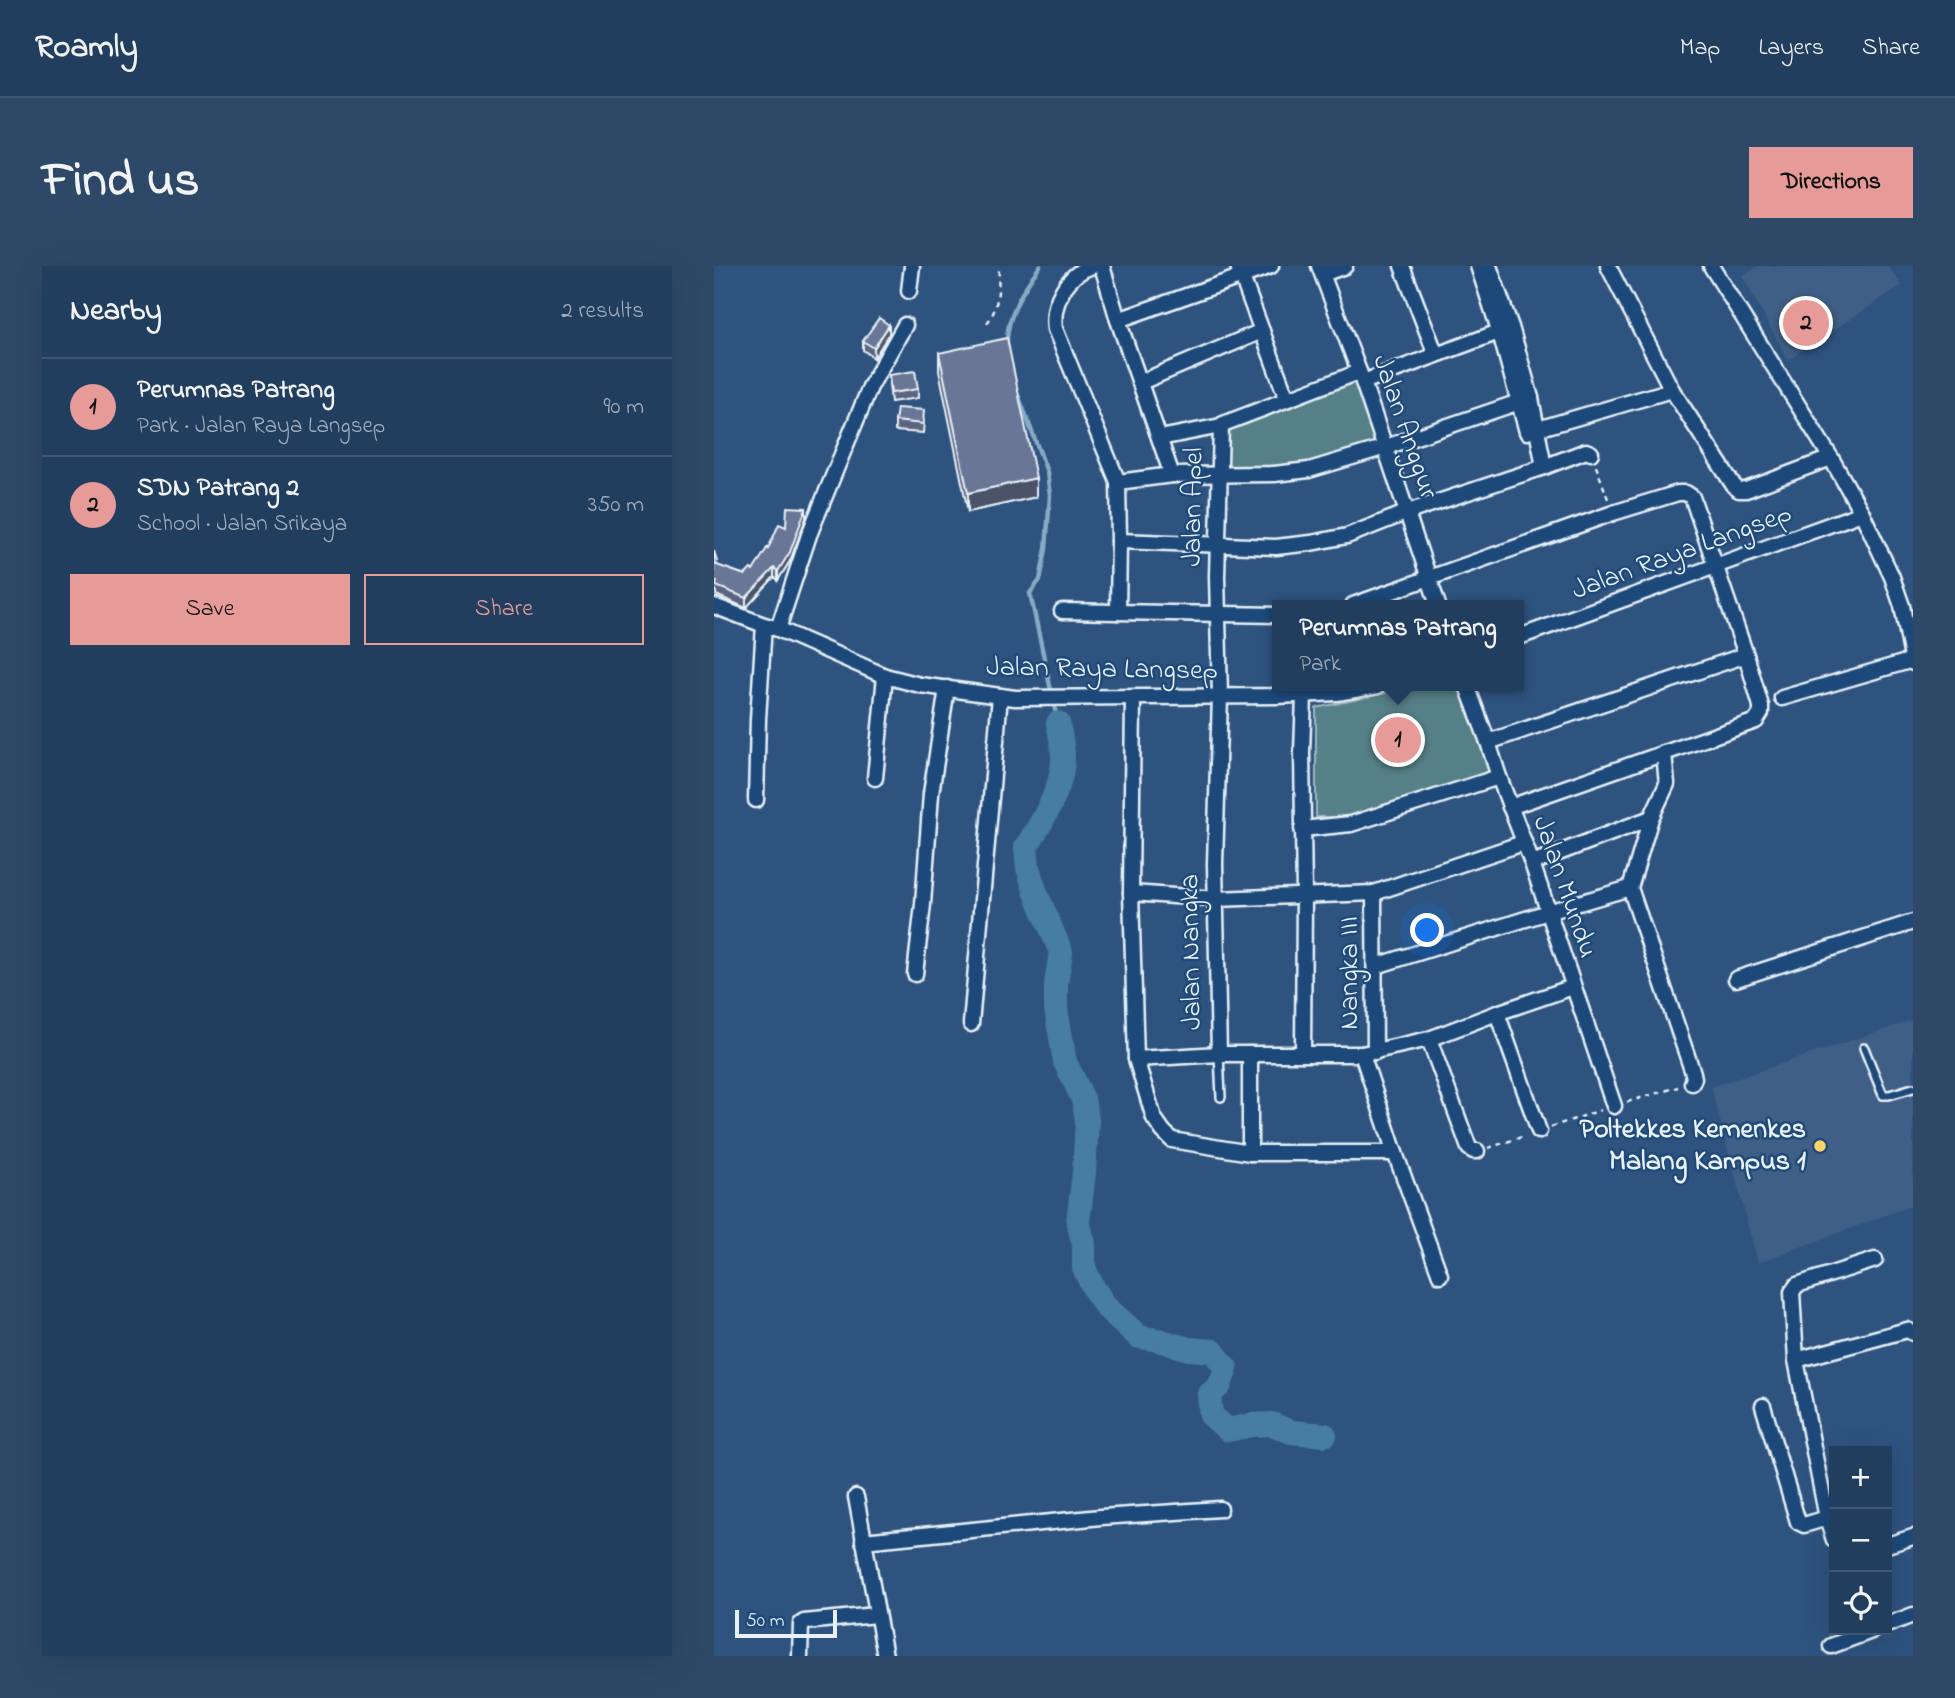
<!DOCTYPE html>
<html lang="en">
<head>
<meta charset="utf-8">
<style>
  :root { --surface:#223e5f; --page:#2e4968; --text:#f1f3f6; --muted:#a2aebd; --line:#3f5774; --accent:#e69b98 }
  body { margin:0; font-family:"Indie Flower",sans-serif; background:var(--page); color:var(--text) }
  .controls { position:absolute; right:21px; bottom:21px; display:grid; overflow:hidden; border-radius:0px; box-shadow:0 7px 28px #0002 }
  .controls button { width:63px; height:63px; display:grid; place-items:center; padding:0; border:0; border-bottom:2px solid var(--line); background:var(--surface); color:var(--text); font:35px sans-serif }
  .scale { position:absolute; left:21px; bottom:18px; width:102px; box-sizing:border-box; padding-left:7px; border:4px solid #e8f1f8; border-top:0; font-size:19px; line-height:24px; white-space:nowrap; color:#e8f1f8; -webkit-text-stroke:5px #1f4a7a; paint-order:stroke }
  .you { position:absolute; left:714px; top:665px; width:24px; height:24px; margin:-18px; border:5px solid #fff; border-radius:50%; background:#1a73e8; box-shadow:0 0 0 10px #1a73e833 }
  .badge { display:grid; place-items:center; width:46px; height:46px; border-radius:50%; background:var(--accent); color:#111; font-size:23px; font-weight:700 }
  .pin { position:absolute; translate:-50% -50%; border:4px solid #fff; box-shadow:0 2px 7px #0006 }
  .popup { position:absolute; left:558px; top:334px; width:252px; height:91px; box-sizing:border-box; display:grid; place-content:center; border-radius:0px; background:var(--surface); filter:drop-shadow(0 2px 5px #0005); font-size:23px; white-space:nowrap; color:var(--muted) }
  .popup b { font-size:26px; color:var(--text) }
  .popup::after { content:''; position:absolute; left:50%; top:100%; margin-left:-14px; border:14px solid transparent; border-top-color:var(--surface) }
  .list { margin:0; padding:0; list-style:none }
  h2 { display:flex; justify-content:space-between; align-items:center; height:91px; margin:0; padding:0 28px; font-size:30px }
  h2 small { font-size:23px; font-weight:400; color:var(--muted) }
  .list li { display:grid; grid-template-columns:46px 1fr auto; gap:21px; align-items:center; box-sizing:border-box; height:98px; padding:0 28px; border-top:2px solid var(--line) }
  .list b { display:block; font-size:26px; white-space:nowrap }
  .list p { margin:0; font-size:23px; white-space:nowrap; color:var(--muted) }
  .list em { font-size:23px; font-style:normal; color:var(--muted) }
  .actions { display:flex; gap:14px; padding:21px 28px }
  .actions a { flex:1; padding:16px 0; border:2px solid var(--accent); border-radius:0px; text-align:center; font-size:24px; color:var(--accent) }
  .actions .main { background:var(--accent); color:#111 }
  .icon { flex:none; width:38px; height:38px; fill:none; stroke:currentColor; stroke-width:2; stroke-linecap:round; stroke-linejoin:round }
  .map { position:relative; flex:none; width:1199px; height:1390px; overflow:hidden; border-radius:0px }
  header { display:flex; align-items:center; gap:42px; box-sizing:border-box; height:98px; padding:0 35px; background:var(--surface); border-bottom:2px solid var(--line) }
  header strong { font-size:33px }
  nav { display:flex; gap:38px; margin-inline-start:auto; font-size:24px }
  .intro { display:flex; align-items:center; justify-content:space-between; box-sizing:border-box; height:168px; padding:0 42px }
  h1 { margin:0; font-size:49px }
  .button { padding:18px 32px; border-radius:0px; background:var(--accent); color:#111; font-size:24px; font-weight:700 }
  main { display:flex; gap:42px; padding:0 42px }
  aside { flex:1; background:var(--surface); border-radius:0px; box-shadow:0 7px 28px #0002 }
  .map>svg:first-child { display:block }
  .built { fill:#405e86 }
  .green { fill:#568087; stroke:#9fb8c0; stroke-width:2 }
  .lines { fill:none; stroke-linecap:round; stroke-linejoin:round }
  .stream { stroke:#87abc4; stroke-width:4.5 }
  .river { stroke:#467da2; stroke-width:24 }
  .service-casing { stroke:#e8f1f8; stroke-width:12 }
  .minor-casing { stroke:#e8f1f8; stroke-width:19 }
  .path { stroke:#e8f1f8; stroke-width:2.5; stroke-dasharray:5 5; stroke-linecap:butt }
  .service { stroke:#1f4a7a; stroke-width:7 }
  .minor { stroke:#1f4a7a; stroke-width:14 }
  .wall { fill:#5c6580; stroke:#e8f1f8; stroke-width:2 }
  .shaded-wall { fill:#4b5368; stroke:#e8f1f8; stroke-width:2 }
  .building { fill:#6b7695; stroke:#e8f1f8; stroke-width:2 }
  .poi-dot { fill:#ffd166; stroke:#1f4a7a; stroke-width:2.5 }
  .labels { text-anchor:middle; dominant-baseline:central; stroke-width:5; stroke-linejoin:round; paint-order:stroke }
  .street-label { font-size:28px; fill:#e8f1f8; stroke:#1f4a7a }
  .poi-label { font-size:28px; font-weight:bold; fill:#e8f1f8; stroke:#1f4a7a; text-anchor:end }
</style>
</head>
<body>
<header>
<strong>Roamly</strong>
<nav><a>Map</a><a>Layers</a><a>Share</a></nav>
</header>
<div class="intro"><h1>Find us</h1><a class="button">Directions</a></div>
<main>
<aside>
<h2>Nearby<small>2 results</small></h2>
<ul class="list">
<li><span class="badge">1</span><div><b>Perumnas Patrang</b><p>Park · Jalan Raya Langsep</p></div><em>90 m</em></li>
<li><span class="badge">2</span><div><b>SDN Patrang 2</b><p>School · Jalan Srikaya</p></div><em>350 m</em></li>
</ul>
<div class="actions"><a class="main">Save</a><a>Share</a></div>
</aside>
<div class="map">
<svg width="1199" height="1390" viewBox="0 0 1199 1390">
  <rect width="100%" height="100%" fill="#2e537f"/>
  <filter id="ink" filterUnits="userSpaceOnUse"><feTurbulence type="fractalNoise" baseFrequency=".0143" numOctaves="2"/><feDisplacementMap in="SourceGraphic" scale="14" xChannelSelector="R" yChannelSelector="G"/><feConvolveMatrix kernelMatrix="1 2 1 2 8 2 1 2 1" color-interpolation-filters="sRGB"/></filter>
  <g filter="url(#ink)">
    <g class="built">
      <polygon points="1045,0 1173,0 1188,19 1074,94 1028,10"/>
      <polygon points="1199,754 1199,939 1044,997 997,821"/>
    </g>
    <g class="green">
      <polygon points="644,106 670,181 593,203 506,208 508,159"/>
      <polygon points="705,420 746,420 777,506 649,551 602,551 602,442"/>
    </g>
    <g class="lines">
      <g class="stream">
        <path d="M293,78C292,50 310,22 326,0"/>
        <polyline points="305,131 333,206 336,229 332,283 326,314 316,327 344,457"/>
      </g>
      <path class="river" d="M344,457C346,468 349,479 349,490C350,519 328,557 312,581L314,602L322,627L347,686L342,718V743L351,796L369,833L373,854L370,907L364,956L370,978V1002L380,1023L392,1041L425,1071L444,1074L475,1083L499,1085L512,1102L506,1119L495,1129L497,1149L514,1164L538,1159L558,1158L577,1166L611,1169"/>
      <g class="service-casing">
        <g id="service">
          <polyline points="1150,782 1169,829 1175,829 1199,822"/>
          <polyline points="505,788 507,831"/>
        </g>
      </g>
      <g class="minor-casing">
        <g id="minor">
          <path d="M378,0C353,8 337,37 341,63L404,216L405,275L404,346"/>
          <polyline points="388,0 404,54 458,209"/>
          <polyline points="524,0 573,133"/>
          <polyline points="605,0 649,116 724,339"/>
          <polyline points="688,0 722,89"/>
          <polyline points="764,0 786,67 813,166 958,124"/>
          <polyline points="775,0 797,61 817,132 830,201"/>
          <polyline points="894,0 958,124 1020,220 1025,224 1032,224 1117,192"/>
          <polyline points="997,0 1117,192 1148,247 1178,311 1188,340 1199,397"/>
          <polyline points="609,8 631,0"/>
          <polyline points="195,25 198,0"/>
          <polyline points="404,54 557,0"/>
          <polyline points="645,106 509,158 507,160 503,311 506,430 501,598 505,788 648,788 715,773 783,747 859,721"/>
          <polyline points="427,116 548,65"/>
          <polyline points="649,116 793,63"/>
          <polyline points="446,172 507,160"/>
          <polyline points="404,216 458,209 560,208 595,204 672,181 817,132"/>
          <polyline points="405,275 562,281 597,277 633,270 694,246 830,201 872,185 877,187"/>
          <polyline points="639,339 899,247 964,227 972,227 978,231 1032,389 774,476"/>
          <polyline points="0,340 50,359 64,363 171,410 206,419 301,432 563,430 623,427 664,420"/>
          <polyline points="348,345 563,349"/>
          <polyline points="64,363 95,269 122,203 156,121 191,59"/>
          <polyline points="805,371 1148,247"/>
          <polyline points="753,420 774,476 785,511 818,597 900,840"/>
          <polyline points="419,432 417,627 422,793 440,852 449,865 458,874 536,887 681,887"/>
          <polyline points="1068,432 1199,394"/>
          <polyline points="161,512 171,410"/>
          <polyline points="42,534 44,453 50,359"/>
          <polyline points="796,541 1042,455 1047,447 1047,440 1032,389"/>
          <polyline points="588,563 637,558 785,511"/>
          <polyline points="818,597 937,552"/>
          <polyline points="916,622 937,552 953,518 950,487"/>
          <polyline points="417,627 503,633 660,627 809,577"/>
          <polyline points="660,627 661,786"/>
          <polyline points="662,700 834,646 916,622 979,807 980,812 978,817"/>
          <polyline points="201,708 209,638 217,528 233,422"/>
          <polyline points="1022,713 1199,656"/>
          <polyline points="783,747 825,865"/>
          <polyline points="257,758 286,430"/>
          <polyline points="715,773 755,882 759,885 763,885"/>
          <polyline points="589,788 590,631 588,486 590,429"/>
          <polyline points="648,788 681,887 726,1009"/>
          <polyline points="422,793 505,788"/>
          <polyline points="536,887 536,788"/>
          <polyline points="1082,1094 1193,1064 1199,1067"/>
          <polyline points="1049,1140 1084,1256 1090,1259 1113,1252"/>
          <polyline points="142,1231 171,1390"/>
          <polyline points="1120,1274 1113,1252 1082,1094 1078,1026 1083,1019 1161,994"/>
          <polyline points="149,1275 387,1251 506,1243"/>
          <polyline points="1173,1279 1199,1271"/>
          <polyline points="1173,1359 1199,1349"/>
          <polyline points="1117,1380 1160,1364"/>
          <polyline points="86,1390 87,1358 90,1356 162,1349"/>
        </g>
      </g>
      <g class="path">
        <path d="M273,57C286,41 284,20 285,0"/>
        <polyline points="882,200 894,233"/>
        <polyline points="913,836 964,821"/>
        <polyline points="837,861 887,844"/>
        <polyline points="774,882 811,870"/>
      </g>
      <use href="#service" class="service"/>
      <use href="#minor" class="minor"/>
    </g>
    <g class="wall">
      <polygon points="175,68 160,92 149,84 149,75"/>
      <polygon points="225,87 322,231 254,246 225,105"/>
      <polygon points="175,109 204,123 204,132 177,136 175,118"/>
      <polygon points="210,154 209,167 181,165 181,155"/>
      <polygon points="92,252 76,295 64,314 60,311 32,342 2,329 2,324 0,324 0,285 3,295 2,299 31,309 39,305 54,283 72,261"/>
    </g>
    <g class="shaded-wall">
      <polygon points="175,59 175,68 160,92 160,82"/>
      <polygon points="322,212 322,231 254,246 254,227"/>
      <polygon points="92,242 92,252 76,295 64,314 64,305"/>
      <polygon points="60,302 60,311 32,342 32,332"/>
    </g>
    <g class="building">
      <polygon points="165,52 175,59 160,82 149,75"/>
      <polygon points="293,72 322,212 254,227 225,87"/>
      <polygon points="201,105 204,123 177,127 175,109"/>
      <polygon points="183,142 210,144 209,158 181,155"/>
      <polygon points="73,241 92,242 76,286 64,305 60,302 32,332 2,320 3,315 0,315 0,298 31,309 37,303 39,305 53,282 54,283 65,258 72,261"/>
    </g>
  </g>
  <circle class="poi-dot" cx="1106" cy="880" r="7"/>
  <g class="labels">
    <g class="street-label">
      <text transform="translate(690 161) rotate(71)">Jalan Anggur</text>
      <text transform="translate(480 241) rotate(-89)">Jalan Apel</text>
      <text transform="translate(968 287) rotate(-20)">Jalan Raya Langsep</text>
      <text transform="translate(388 404) rotate(1)">Jalan Raya Langsep</text>
      <text transform="translate(850 621) rotate(71)">Jalan Mundu</text>
      <text transform="translate(478 686) rotate(-91)">Jalan Nangka</text>
      <text transform="translate(636 707) rotate(-90)">Nangka III</text>
    </g>
    <g class="poi-label">
      <text x="1092" y="864">Poltekkes Kemenkes<tspan x="1092" dy="32">Malang Kampus 1</tspan></text>
    </g>
  </g>
</svg>
<div class="controls">
<button>+</button>
<button>−</button>
<button><svg class="icon" aria-label="locate" viewBox="0 0 24 24"><circle cx="12" cy="12" r="6"/><path d="M12 2v4M12 18v4M2 12h4M18 12h4"/></svg></button>
</div>
<div class="scale">50 m</div>
<div class="you"></div>
<div class="pin badge" style="left:684px;top:474px">1</div>
<div class="popup"><b>Perumnas Patrang</b>Park</div>
<div class="pin badge" style="left:1092px;top:57px">2</div>
</div>
</main>
</body>
</html>
